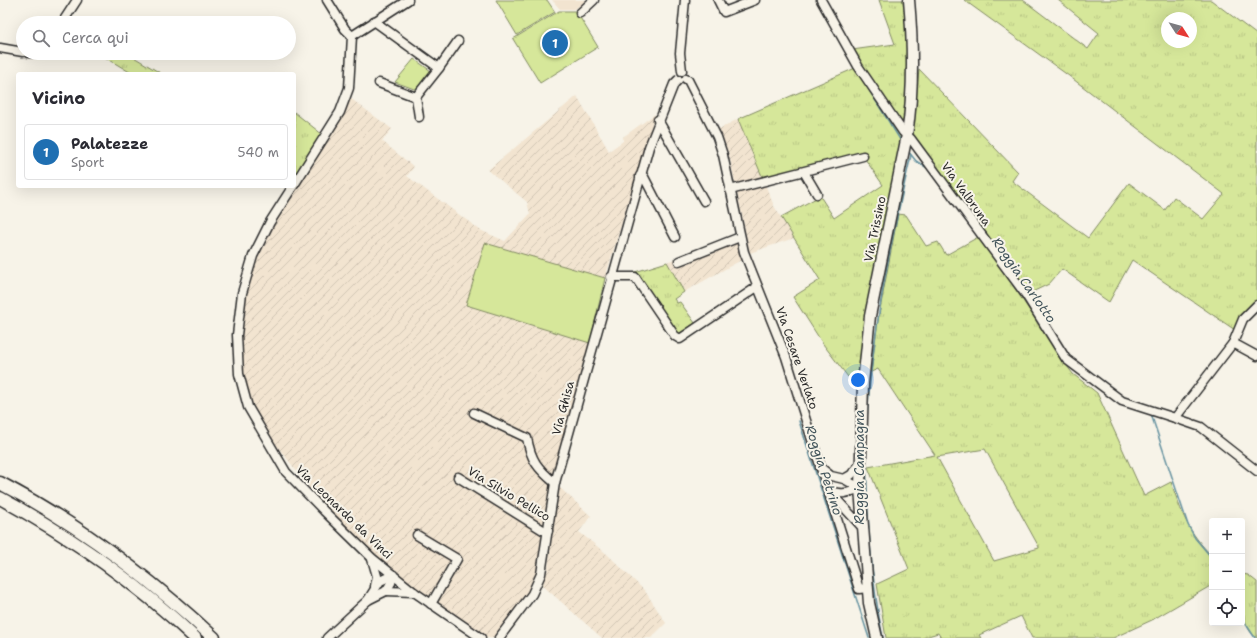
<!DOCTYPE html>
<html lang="it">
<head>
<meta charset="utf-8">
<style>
  :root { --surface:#fff; --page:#f2f2f3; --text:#2b2b33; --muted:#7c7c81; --line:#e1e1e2; --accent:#1f6fb2 }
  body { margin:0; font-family:"Shantell Sans",sans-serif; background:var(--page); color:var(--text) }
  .controls { position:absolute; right:12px; bottom:12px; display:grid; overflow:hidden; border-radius:4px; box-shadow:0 4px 16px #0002 }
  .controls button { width:36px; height:36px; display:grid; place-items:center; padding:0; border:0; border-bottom:1px solid var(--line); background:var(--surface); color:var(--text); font:20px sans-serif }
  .compass { position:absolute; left:1161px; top:12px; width:36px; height:36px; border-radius:50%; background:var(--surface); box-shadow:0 4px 16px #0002; rotate:126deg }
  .you { position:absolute; left:858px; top:380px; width:14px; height:14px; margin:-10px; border:3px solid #fff; border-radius:50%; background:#1a73e8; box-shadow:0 0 0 6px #1a73e833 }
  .badge { display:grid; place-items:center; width:26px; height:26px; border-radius:50%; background:var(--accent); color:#fff; font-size:13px; font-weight:700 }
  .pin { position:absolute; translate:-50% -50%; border:2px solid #fff; box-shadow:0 1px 4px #0006 }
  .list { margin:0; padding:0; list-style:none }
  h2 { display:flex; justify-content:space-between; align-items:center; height:52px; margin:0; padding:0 16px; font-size:17px }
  h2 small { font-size:13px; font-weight:400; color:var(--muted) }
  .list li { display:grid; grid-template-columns:26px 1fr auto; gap:12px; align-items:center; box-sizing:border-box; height:56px; margin:0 8px 8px; padding:0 8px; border:1px solid var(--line); border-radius:4px }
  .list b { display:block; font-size:15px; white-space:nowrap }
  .list p { margin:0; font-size:13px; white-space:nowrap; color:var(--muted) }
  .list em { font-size:13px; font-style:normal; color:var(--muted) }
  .icon { flex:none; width:22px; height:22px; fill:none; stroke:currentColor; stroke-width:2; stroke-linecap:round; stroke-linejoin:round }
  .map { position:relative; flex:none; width:1257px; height:638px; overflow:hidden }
  .search { position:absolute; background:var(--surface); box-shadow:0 4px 16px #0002; left:16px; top:16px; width:280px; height:44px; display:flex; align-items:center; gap:10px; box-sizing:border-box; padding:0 14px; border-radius:22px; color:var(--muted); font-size:15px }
  .panel { position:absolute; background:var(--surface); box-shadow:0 4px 16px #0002; left:16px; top:72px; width:280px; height:116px; border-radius:4px }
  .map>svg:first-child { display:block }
  .built { fill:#f2e4d0 }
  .industrial { fill:url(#industrial-furrows) }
  .grass { fill:url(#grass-tufts); stroke:#808962; fill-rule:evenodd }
  .green { fill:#d6e79a; stroke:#808962 }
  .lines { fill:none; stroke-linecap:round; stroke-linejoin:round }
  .stream { stroke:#6692a0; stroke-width:1.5 }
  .minor-casing { stroke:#2b2b2b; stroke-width:11 }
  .major-casing { stroke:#2b2b2b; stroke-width:13 }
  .highway-casing { stroke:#2b2b2b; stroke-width:15 }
  .minor { stroke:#f7f3e8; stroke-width:8 }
  .major { stroke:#f7f3e8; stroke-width:10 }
  .highway { stroke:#f7f3e8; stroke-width:12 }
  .labels { text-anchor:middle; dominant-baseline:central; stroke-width:4; stroke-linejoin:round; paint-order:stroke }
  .street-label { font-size:12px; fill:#2b2b2b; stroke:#f7f3e8 }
  .water-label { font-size:13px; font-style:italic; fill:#44565c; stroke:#f7f3e8 }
</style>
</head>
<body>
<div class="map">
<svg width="1257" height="638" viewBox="0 0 1257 638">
  <defs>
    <pattern id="industrial-furrows" width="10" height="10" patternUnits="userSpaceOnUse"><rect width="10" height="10" fill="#f2e4d0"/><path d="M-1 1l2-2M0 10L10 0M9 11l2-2" fill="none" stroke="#d0c4b3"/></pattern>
    <pattern id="grass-tufts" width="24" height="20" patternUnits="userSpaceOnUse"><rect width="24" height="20" fill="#d6e79a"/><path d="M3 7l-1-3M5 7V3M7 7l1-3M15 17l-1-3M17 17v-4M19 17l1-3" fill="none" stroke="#b8c685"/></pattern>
  </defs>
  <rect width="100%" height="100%" fill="#f7f3e8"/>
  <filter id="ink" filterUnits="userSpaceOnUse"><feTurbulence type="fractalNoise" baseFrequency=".025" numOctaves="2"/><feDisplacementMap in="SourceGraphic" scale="8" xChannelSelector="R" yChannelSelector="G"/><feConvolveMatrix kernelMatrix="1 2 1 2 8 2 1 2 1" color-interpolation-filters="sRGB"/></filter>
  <g filter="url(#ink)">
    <polygon class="built" points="552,0 587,0 575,9 560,9"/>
    <g class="industrial">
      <polygon points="577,96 609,151 623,141 623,137 655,114 605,278 512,253 466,305 590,343 561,446 553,484 542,563 527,595 495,638 489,638 420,592 366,548 317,497 270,437 254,410 244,376 241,343 244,302 256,262 272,225 334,132 350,98 392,129 382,141 414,167 407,176 480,230 505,241 530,214 527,202 488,170"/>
      <polygon points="738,119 774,206 794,238 750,253 729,154 719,129"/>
      <polygon points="735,235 743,259 684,292 667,262"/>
      <polygon points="558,486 591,516 579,532 607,554 645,591 666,623 651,638 602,638 542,585 548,569"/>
    </g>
    <g class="grass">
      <path d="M879,0H903C914,76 900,152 886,227C877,276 868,325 859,374L848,377L823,344L793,297L820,280L781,217L820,196L834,218L883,185L863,156L764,181L738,119L860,66L852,50L895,44Z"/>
      <path d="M964,0H1023L1088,49L1099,33L1058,0H1211L1257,35V300L1241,317L1235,330L1132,260L1109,302L1062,269L1049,284L1028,294L913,135L919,69L1018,172L1012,181L1088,238L1129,183L1165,210L1174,197L1203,219L1224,194L1069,76ZM1167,18H1191V42H1167Z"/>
      <polygon points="98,53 127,53 162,74 133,74"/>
      <polygon points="294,112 323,135 294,178"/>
      <path d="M898,214L906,215L926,246L938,242L946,255L980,236L1064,362L1073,374L1097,393L1144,496L1171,482C1182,514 1188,532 1212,556V585L1152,620L1113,638H1032L1021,616L979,635L981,638H941L938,633L922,638H886L877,584L909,569L868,467L935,455L878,369L871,372L878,320ZM985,449L1039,547V548L994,561L937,457Z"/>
      <polygon points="667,262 684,292 674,299 677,303 680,302 695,323 678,334 639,276 635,272"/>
      <path d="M1242,574L1248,575L1257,582V638C1239,627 1242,592 1242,574Z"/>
    </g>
    <g class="green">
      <polygon points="496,0 547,0 555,12 517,35"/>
      <polygon points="559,11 576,11 598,47 540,83 513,39"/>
      <polygon points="414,59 431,71 417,90 395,82"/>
      <polygon points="485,243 605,278 590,343 466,305"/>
    </g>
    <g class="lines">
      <g class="stream">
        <polyline points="847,55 901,141"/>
        <polyline points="908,151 916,161 929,169"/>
        <polyline points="1082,376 1103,391"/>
        <polyline points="1151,414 1188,525 1195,538 1212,558"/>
        <polyline points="799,421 869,638"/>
        <path d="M866,439C870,343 889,249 911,155"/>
        <path d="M866,449C867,512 870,576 883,638"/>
        <polyline points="1242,618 1255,638"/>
      </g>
      <g class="minor-casing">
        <g id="minor">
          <polyline points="327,0 345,29 352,36"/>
          <polyline points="718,0 724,12 755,0"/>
          <polyline points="821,0 858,66 903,132 911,139 1026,295 1066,359 1122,401 1175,418 1233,343 1243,319 1257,305"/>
          <polyline points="580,13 594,0"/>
          <polyline points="374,21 439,68 458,41"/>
          <polyline points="62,23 77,0"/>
          <polyline points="352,36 408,0"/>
          <polyline points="0,48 23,52"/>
          <polyline points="29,53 32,53"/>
          <polyline points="682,71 680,53 685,0"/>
          <polyline points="686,79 688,80 717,137 723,155 744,252 786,357 859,589 868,588"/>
          <polyline points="379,83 416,97"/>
          <polyline points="419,117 416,97 439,68"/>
          <polyline points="658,120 704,201"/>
          <polyline points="804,172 817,194"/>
          <polyline points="640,176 644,177 675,237"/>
          <polyline points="294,185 340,112 349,88 352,36"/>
          <polyline points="293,186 270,222 253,256 242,293 237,335 239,374 248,407 286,472 324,511 372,558 414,592 481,638"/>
          <polyline points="730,190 863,156"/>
          <polyline points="679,261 740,237"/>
          <polyline points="611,277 635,277 637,280 675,336 680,339 757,287"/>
          <polyline points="1233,343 1257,356"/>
          <path d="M474,413L527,438C531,460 537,468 555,483"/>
          <polyline points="1175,418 1201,427 1257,471"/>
          <polyline points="820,467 831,476 844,479 860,488"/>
          <polyline points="458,477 543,530 548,531"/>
          <polyline points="844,479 851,475 860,464"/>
          <polyline points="829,491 863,528"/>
          <path d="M831,491C842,496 850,492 860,488"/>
          <polyline points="417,535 457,559 431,604"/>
          <polyline points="372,559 377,576 375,586"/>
          <polyline points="386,591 414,592"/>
          <polyline points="368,600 380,581 393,575"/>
          <polyline points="327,638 368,600 386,591 391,583 393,575"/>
          <polyline points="499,638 532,594 541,574 555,483 649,147 674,84 678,80"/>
        </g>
      </g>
      <g class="major-casing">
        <path id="major" d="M877,638L869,603L860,488L863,383L870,316L907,135C914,90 913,45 909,0"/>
      </g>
      <g class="highway-casing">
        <g id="highway">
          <path d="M0,483C78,524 150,578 214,638"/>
          <path d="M0,498C70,536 137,583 195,638"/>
        </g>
      </g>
      <use href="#minor" class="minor"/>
      <use href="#major" class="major"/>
      <use href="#highway" class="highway"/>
    </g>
  </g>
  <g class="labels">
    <g class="street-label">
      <text transform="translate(966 194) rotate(54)">Via Valbruna</text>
      <text transform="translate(875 229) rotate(-78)">Via Trissino</text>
      <text transform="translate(797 358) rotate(71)">Via Cesare Verlato</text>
      <text transform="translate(563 408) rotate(-75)">Via Ghisa</text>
      <text transform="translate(509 494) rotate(31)">Via Silvio Pellico</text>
      <text transform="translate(344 512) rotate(44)">Via Leonardo da Vinci</text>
    </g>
    <g class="water-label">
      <text transform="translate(1024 280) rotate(55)">Roggia Carlotto</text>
      <text transform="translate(859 467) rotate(-90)">Roggia Campagna</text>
      <text transform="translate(824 470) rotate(72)">Roggia Petrino</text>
    </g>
  </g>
</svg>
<div class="controls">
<button>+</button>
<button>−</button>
<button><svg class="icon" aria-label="locate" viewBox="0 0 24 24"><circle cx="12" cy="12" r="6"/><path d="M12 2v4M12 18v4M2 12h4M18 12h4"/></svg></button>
</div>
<svg class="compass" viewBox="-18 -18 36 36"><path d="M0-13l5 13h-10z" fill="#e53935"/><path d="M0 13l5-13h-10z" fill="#7c7c81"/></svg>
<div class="you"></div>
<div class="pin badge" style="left:555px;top:43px">1</div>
<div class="search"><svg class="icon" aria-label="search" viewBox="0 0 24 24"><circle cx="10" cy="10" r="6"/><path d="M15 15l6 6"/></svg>Cerca qui</div>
<section class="panel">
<h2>Vicino<small></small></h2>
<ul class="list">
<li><span class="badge">1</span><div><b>Palatezze</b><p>Sport</p></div><em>540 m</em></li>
</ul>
</section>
</div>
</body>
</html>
